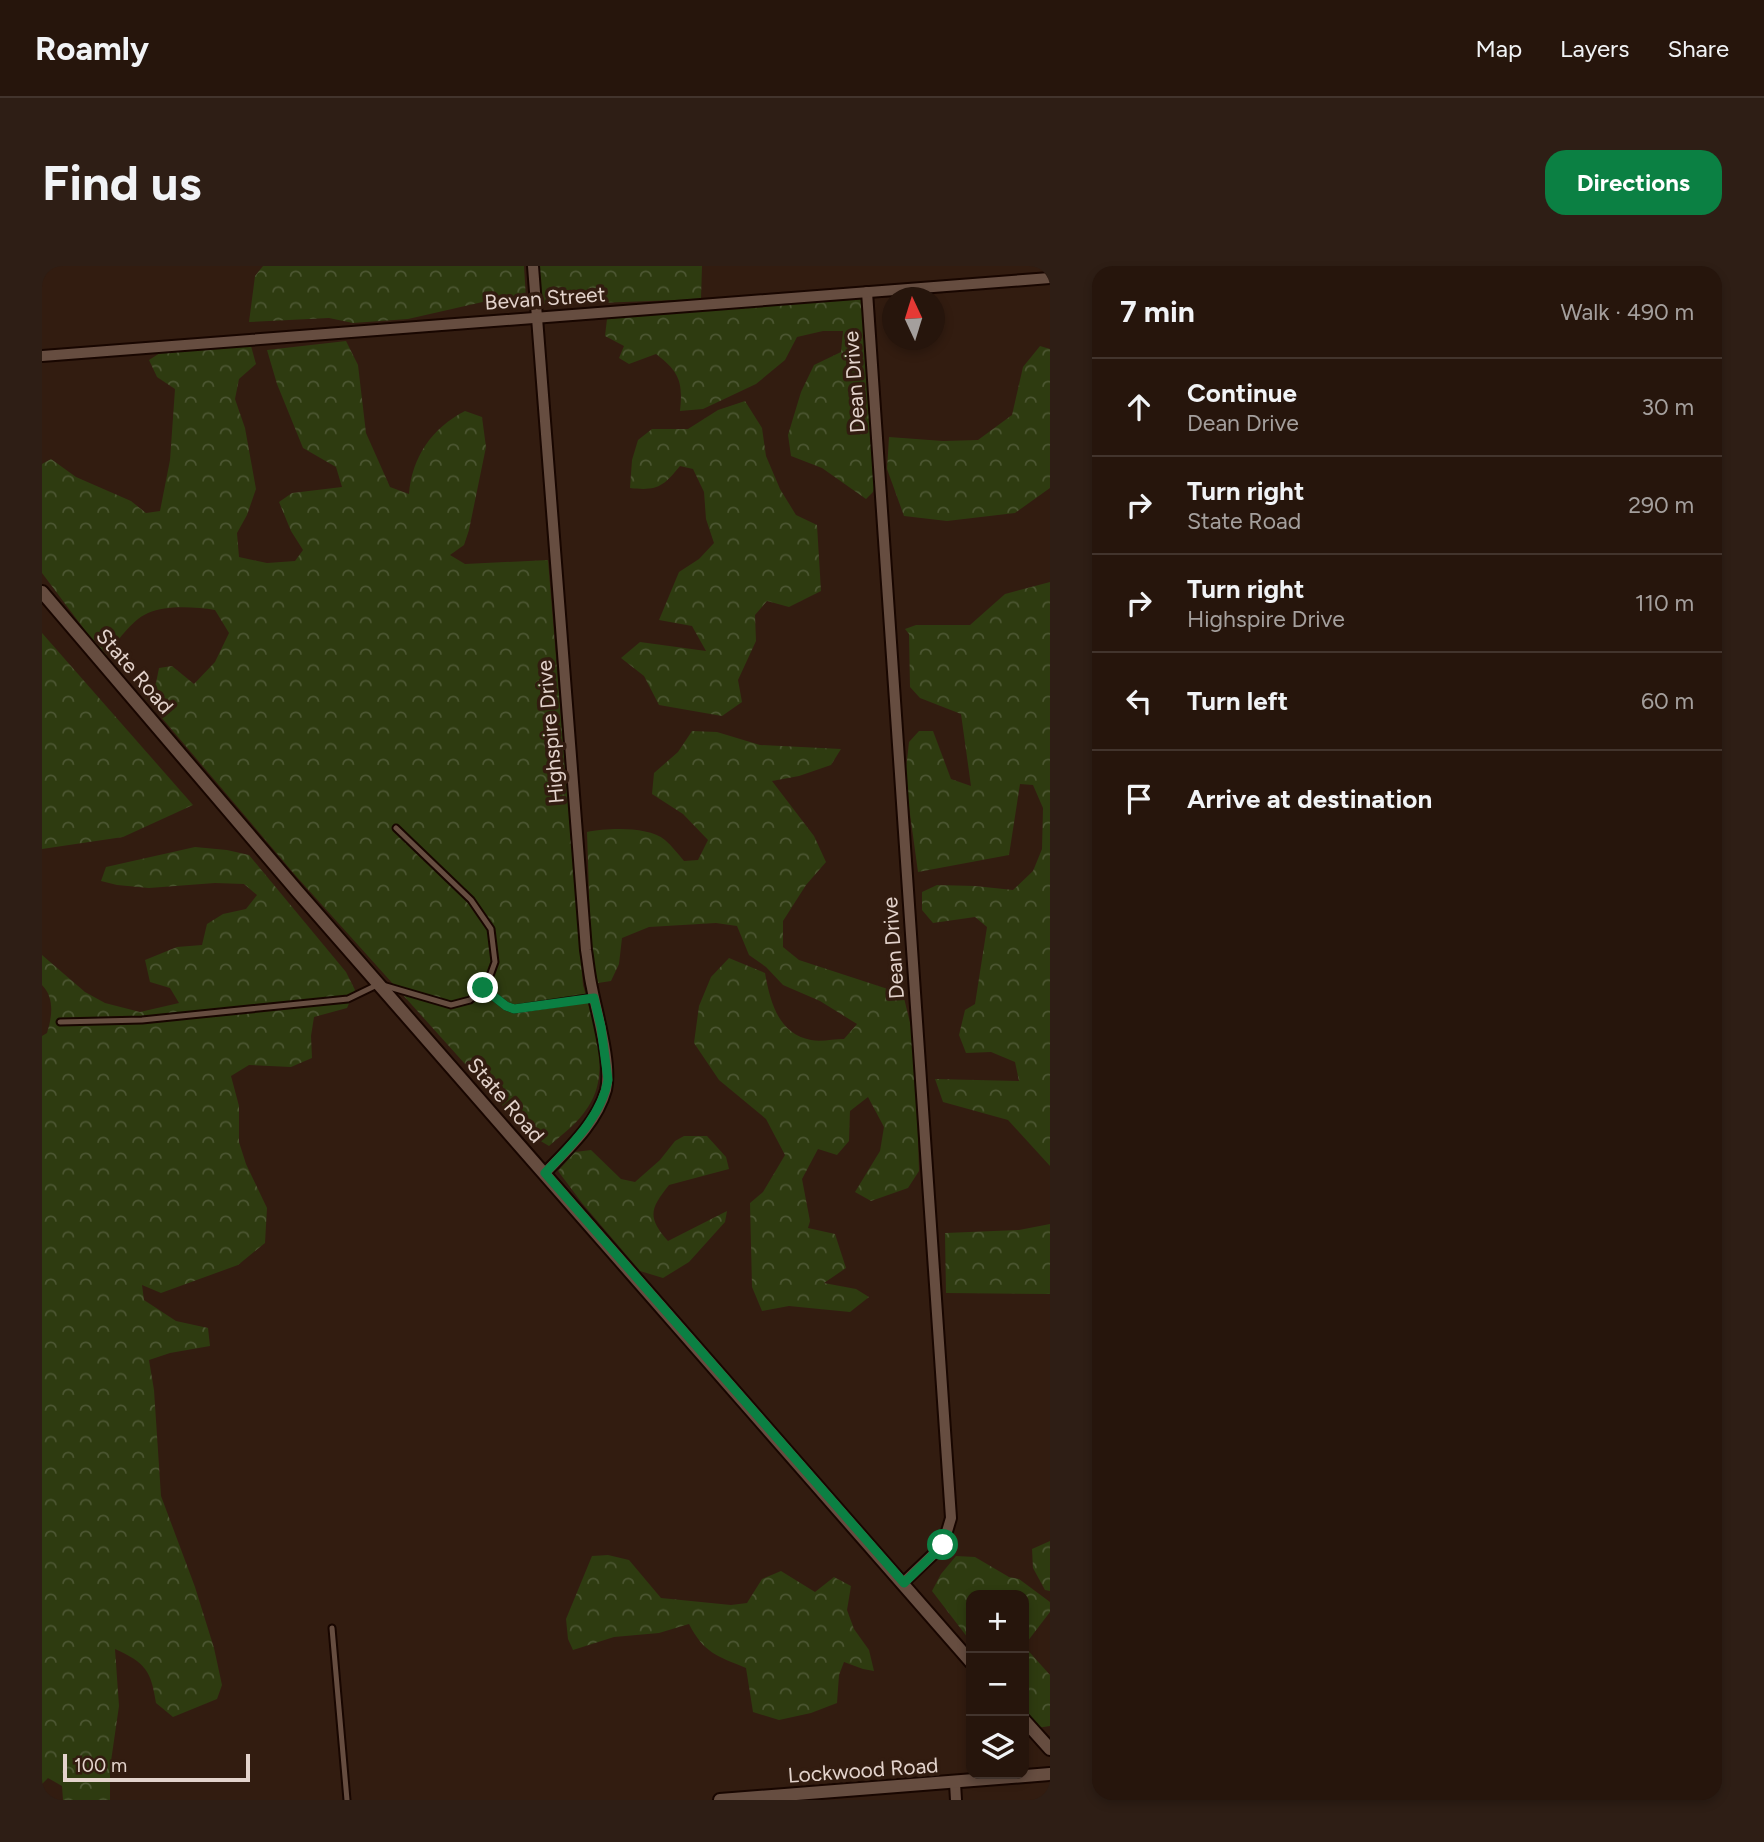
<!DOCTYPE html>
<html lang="en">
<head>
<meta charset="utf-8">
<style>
  :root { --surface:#26150c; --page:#2e1e15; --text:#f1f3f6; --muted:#a49f9d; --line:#42342d; --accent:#0b8043 }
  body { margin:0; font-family:Figtree,sans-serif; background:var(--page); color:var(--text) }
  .controls { position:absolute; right:21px; bottom:21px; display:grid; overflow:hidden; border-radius:14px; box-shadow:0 4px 10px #0003 }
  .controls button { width:63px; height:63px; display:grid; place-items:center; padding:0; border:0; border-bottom:2px solid var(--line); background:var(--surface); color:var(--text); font:35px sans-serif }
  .compass { position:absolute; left:840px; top:21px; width:63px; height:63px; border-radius:50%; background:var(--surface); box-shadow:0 4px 10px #0003; rotate:356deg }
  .scale { position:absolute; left:21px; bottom:18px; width:187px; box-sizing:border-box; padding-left:7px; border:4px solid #e3d3cc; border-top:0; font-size:19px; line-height:24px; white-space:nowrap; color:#e3d3cc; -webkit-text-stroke:5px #321c10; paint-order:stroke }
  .stop { position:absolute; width:21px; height:21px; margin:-16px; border:5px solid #0b8043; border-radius:50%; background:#fff }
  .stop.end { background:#0b8043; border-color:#fff; box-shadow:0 2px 7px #0008 }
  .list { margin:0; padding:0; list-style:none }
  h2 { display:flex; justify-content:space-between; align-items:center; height:91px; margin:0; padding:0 28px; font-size:30px }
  h2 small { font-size:23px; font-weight:400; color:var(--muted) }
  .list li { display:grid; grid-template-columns:46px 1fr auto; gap:21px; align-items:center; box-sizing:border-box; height:98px; padding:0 28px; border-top:2px solid var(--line) }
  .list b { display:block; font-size:26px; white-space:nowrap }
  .list p { margin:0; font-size:23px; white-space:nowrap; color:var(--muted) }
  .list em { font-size:23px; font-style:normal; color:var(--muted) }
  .icon { flex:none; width:38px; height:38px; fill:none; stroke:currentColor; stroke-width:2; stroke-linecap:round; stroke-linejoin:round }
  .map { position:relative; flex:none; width:1008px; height:1534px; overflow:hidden; border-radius:21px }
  header { display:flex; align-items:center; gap:42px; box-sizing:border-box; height:98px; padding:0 35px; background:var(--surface); border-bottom:2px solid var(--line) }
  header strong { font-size:33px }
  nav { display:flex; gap:38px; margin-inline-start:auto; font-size:24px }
  .intro { display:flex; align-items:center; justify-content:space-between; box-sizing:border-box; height:168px; padding:0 42px }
  h1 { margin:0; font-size:49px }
  .button { padding:18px 32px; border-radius:21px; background:var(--accent); color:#fff; font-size:24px; font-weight:700 }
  main { display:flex; gap:42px; padding:0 42px }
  aside { flex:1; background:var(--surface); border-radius:21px; box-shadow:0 4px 10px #0003 }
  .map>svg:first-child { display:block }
  .forest { fill:url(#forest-crowns) }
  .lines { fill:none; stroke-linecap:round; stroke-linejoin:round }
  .service-casing { stroke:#180600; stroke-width:9 }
  .minor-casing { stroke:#180600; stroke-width:14 }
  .tertiary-casing { stroke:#180600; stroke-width:16 }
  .service { stroke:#664d40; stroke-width:5 }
  .minor { stroke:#664d40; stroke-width:10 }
  .tertiary { stroke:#664d40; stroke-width:12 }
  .route { stroke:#0b8043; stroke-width:9 }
  .labels { text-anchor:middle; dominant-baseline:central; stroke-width:7; stroke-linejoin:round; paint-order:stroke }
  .street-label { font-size:21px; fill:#e3d3cc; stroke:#321c10 }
</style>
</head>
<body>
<header>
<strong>Roamly</strong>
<nav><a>Map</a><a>Layers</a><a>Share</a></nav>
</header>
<div class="intro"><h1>Find us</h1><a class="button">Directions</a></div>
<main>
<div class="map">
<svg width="1008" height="1534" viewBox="0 0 1008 1534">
  <defs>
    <pattern id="forest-crowns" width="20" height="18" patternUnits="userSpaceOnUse" patternTransform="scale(1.75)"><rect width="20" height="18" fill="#2e3b10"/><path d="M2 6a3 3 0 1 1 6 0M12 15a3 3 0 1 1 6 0" fill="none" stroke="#4c5632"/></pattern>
  </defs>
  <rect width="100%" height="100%" fill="#321c10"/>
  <g class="forest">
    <polygon points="221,0 482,0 484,33 445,35 366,53 311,57 287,52 207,56 213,10"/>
    <polygon points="497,0 660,0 659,33 505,39 499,35"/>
    <path d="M816,31L821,35L834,213L831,226L824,233L780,202L749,190L746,169L759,126L772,99L799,86L801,65H781L755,71L743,94L714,118L661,143L638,145C641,117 638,106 614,88L587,98L577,92L582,80L563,70L565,53Z"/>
    <path d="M304,75L316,99L324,167L348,221L367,228C370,191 390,162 423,145L440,151L444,181L427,264L422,279L408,289L423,298L506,294L541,719C551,756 570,806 546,841C536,857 521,868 507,880L485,867L254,610L103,432L114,417L117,402L130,400L152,418L173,396L187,367L173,344C153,341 125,339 106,347C88,355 75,377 63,391L0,307V198L9,193L34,211L89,235L104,247L118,245L128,194L133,123L115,111L107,94L118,87L209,80L214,98L197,113L193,133L203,162L214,223L205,249L195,267L197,291L225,297L253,295L261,284L249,265L237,236L250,227L300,221L294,201L261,182L235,118L225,84Z"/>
    <polygon points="998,80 1008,83 1008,222 973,247 905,255 862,250 845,203 847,171 901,175 936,174 970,149 981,101"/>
    <path d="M703,135L720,162L724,190L738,223L754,249L775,259L779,325L747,341L725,335L713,349L714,375L696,414L700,436L680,450L617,439L602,410L579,392L598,376L664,385L650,360L617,354L637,306L657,293L672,277L664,253L662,226L651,203L638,200C621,221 615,225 588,222L590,194L596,174L610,163H646L676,144Z"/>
    <polygon points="1008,316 1008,900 966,854 901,836 893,813 977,815 973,796 949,786 924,787 917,769 923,744 933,738 945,661 933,651 891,657 880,644 880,626 895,619 933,620 971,624 991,605 1000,583 1001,542 991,519 978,518 967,589 876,606 863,512 867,476 877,465 891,465 909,513 929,520 919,448 878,432 868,421 867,368 863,363 874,359 928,359 963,328"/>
    <polygon points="0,367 151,539 81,571 0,583"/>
    <path d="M650,465L675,466L718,479L799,483L789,499L757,510L730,515L772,570L784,596L764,619L741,655V681L757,694L861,728L873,777L877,905L866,922L829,935L813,926L838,885L842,861L826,831L808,845L807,875L795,889L776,883L760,913L768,955L766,962L793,968L804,1002L782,1017L814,1023L827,1031L808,1046L747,1040L720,1045L710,1021L708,937L721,926L743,889L724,853L677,814L652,777L657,740L669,711L687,692L723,707C728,735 736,768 769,774C779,776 792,773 802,773L815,758L778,735L741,719L724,701L707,689L695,660L674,657L607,661L580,672L577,698L569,715L556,717L549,688L545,566C566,562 606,560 623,574C630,580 636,588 642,595L656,594L666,574L641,548L610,528L612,507L636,486Z"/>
    <path d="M153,581L185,584L207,589L304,706L313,724L305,742L272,751L269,770L270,792L249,801L207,799L189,810L197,840V876L204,898L225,942L223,977L196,999L119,1027L100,1019L102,1034L134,1055L166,1062L168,1080L128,1087L107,1094L112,1124L119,1230L153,1321L172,1382L180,1419L175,1433L131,1451L114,1437C109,1405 104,1397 73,1383L77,1440L68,1502V1534H21L20,1520L6,1512L0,1518V770L5,767C10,751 13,732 0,719V689L43,726L63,737L98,746L137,737L128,722L108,716L103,694L135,681L160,679L165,658L181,648L204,643L215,629L202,618L173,617L107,622L75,619L59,615L64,601Z"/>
    <path d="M642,870H665L684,891L687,903L627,919C608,943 605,951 626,975L685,945L683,956L647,996L621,1012L598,1005L540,937L516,905L533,886L549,884L579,913L593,916L618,894L633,875Z"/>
    <polygon points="1008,958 1008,1028 904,1027 903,967 977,964"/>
    <polygon points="1008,1275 1008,1325 1003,1324 991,1302 990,1283"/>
    <path d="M566,1289L587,1294L619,1332L689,1339L705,1337L720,1313L739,1305L773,1326L792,1311L809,1320L805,1344L812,1363L827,1384L832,1405L821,1403L802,1396L797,1409L795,1437L769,1447L737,1454L711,1446L704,1402C675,1390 662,1387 647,1358L617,1367L572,1371L531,1384L526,1373L524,1353L550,1290Z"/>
    <polygon points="914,1290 933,1291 967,1311 977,1313 1008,1336 1008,1346 982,1380 1008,1409 1008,1460 995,1462 982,1445 982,1329 929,1329 929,1376 890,1325 899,1308"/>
  </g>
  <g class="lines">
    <g class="service-casing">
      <g id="service">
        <polyline points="441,722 464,740 472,743 552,731"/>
        <polyline points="18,756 100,754 306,733 337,718 409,739 428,734 445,718 453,696 449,663 429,634 354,562"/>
        <polyline points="290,1362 305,1534"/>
      </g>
    </g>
    <g class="minor-casing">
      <g id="minor">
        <path d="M491,0L544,684C546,696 547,709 550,722C555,748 570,799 564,824C555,857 526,883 503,907"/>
        <polyline points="825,26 909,1252 901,1279 861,1317"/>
        <polyline points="0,90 1008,12"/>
        <polyline points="913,1517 914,1534"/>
      </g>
    </g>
    <g class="tertiary-casing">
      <g id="tertiary">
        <polyline points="0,326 256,626 929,1396"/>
        <polyline points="982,1454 1008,1483"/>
        <polyline points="678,1534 1008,1508"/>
      </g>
    </g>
    <use href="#service" class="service"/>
    <use href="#minor" class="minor"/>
    <use href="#tertiary" class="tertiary"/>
  </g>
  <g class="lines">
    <path class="route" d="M441,722L464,740L472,743L552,732L559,761L566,814C559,852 528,880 503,907L862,1317L901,1279"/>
  </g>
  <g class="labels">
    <g class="street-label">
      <text transform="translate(503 32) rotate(-4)">Bevan Street</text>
      <text transform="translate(812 116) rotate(-94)">Dean Drive</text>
      <text transform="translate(93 405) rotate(49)">State Road</text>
      <text transform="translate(508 466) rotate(-95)">Highspire Drive</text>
      <text transform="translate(851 682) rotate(-94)">Dean Drive</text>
      <text transform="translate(464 834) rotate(49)">State Road</text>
      <text transform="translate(821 1504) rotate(-4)">Lockwood Road</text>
    </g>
  </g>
</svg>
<div class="controls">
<button>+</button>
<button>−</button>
<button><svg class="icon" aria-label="layers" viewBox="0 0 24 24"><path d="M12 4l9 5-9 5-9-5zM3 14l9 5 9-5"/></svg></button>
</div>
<svg class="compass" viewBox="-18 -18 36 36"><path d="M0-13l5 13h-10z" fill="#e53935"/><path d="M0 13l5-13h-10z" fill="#a49f9d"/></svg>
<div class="scale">100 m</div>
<div class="stop" style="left:901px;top:1279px"></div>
<div class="stop end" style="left:441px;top:722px"></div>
</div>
<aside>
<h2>7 min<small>Walk · 490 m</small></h2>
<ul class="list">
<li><svg class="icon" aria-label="ahead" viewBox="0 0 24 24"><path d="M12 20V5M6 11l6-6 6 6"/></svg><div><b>Continue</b><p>Dean Drive</p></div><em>30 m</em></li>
<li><svg class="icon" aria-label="right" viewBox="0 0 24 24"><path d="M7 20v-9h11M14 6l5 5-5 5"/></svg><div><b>Turn right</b><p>State Road</p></div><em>290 m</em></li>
<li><svg class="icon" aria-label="right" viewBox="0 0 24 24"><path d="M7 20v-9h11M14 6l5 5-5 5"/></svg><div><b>Turn right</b><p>Highspire Drive</p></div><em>110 m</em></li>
<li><svg class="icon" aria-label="left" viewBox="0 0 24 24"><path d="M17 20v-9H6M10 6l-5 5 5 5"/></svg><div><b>Turn left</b></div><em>60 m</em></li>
<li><svg class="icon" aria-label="arrive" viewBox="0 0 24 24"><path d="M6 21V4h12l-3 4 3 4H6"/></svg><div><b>Arrive at destination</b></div></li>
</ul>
</aside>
</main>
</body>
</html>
